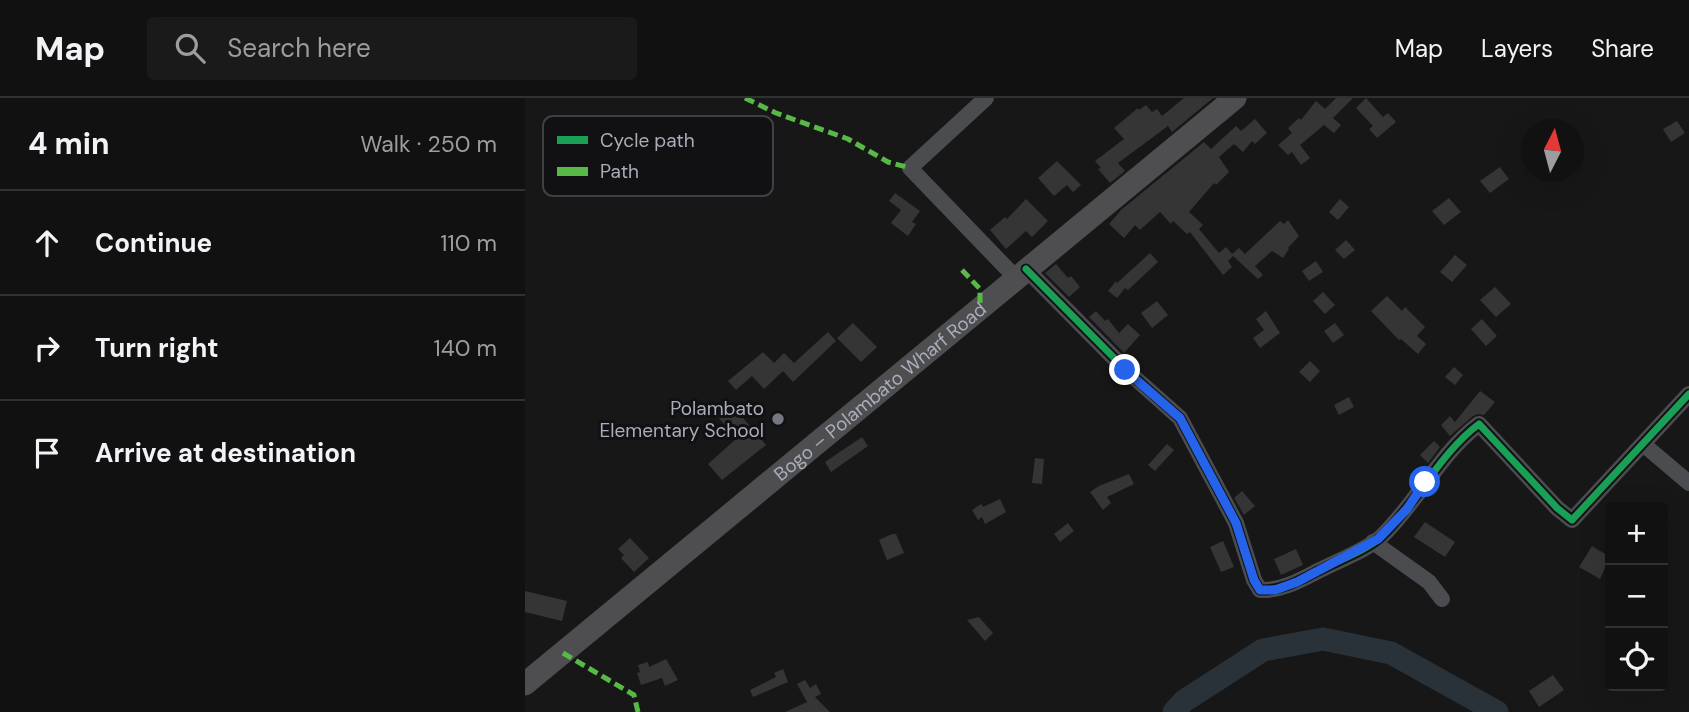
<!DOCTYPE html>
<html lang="en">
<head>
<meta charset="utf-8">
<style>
  :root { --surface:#111; --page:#1a1a1a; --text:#f1f3f6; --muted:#9c9d9f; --line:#303131 }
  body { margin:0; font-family:"DM Sans",sans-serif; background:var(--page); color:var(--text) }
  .controls { position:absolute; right:21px; bottom:21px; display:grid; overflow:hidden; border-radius:7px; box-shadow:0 7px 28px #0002 }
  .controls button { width:63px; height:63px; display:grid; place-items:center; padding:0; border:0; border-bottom:2px solid var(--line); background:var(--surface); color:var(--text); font:35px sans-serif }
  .compass { position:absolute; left:996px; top:21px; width:63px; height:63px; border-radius:50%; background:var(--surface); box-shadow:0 7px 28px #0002; rotate:6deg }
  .stop { position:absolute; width:21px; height:21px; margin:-16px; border:5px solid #2563eb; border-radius:50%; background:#fff }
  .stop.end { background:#2563eb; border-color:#fff; box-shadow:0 2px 7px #0008 }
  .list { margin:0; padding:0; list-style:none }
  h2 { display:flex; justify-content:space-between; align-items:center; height:91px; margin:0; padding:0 28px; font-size:30px }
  h2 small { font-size:23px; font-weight:400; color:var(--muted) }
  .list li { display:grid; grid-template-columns:46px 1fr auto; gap:21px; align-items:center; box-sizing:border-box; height:105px; padding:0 28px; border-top:2px solid var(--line) }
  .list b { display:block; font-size:26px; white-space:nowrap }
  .list em { font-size:23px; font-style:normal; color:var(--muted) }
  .icon { flex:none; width:38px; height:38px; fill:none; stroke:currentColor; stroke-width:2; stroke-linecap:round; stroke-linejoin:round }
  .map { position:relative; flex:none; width:1164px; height:614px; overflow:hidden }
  header { display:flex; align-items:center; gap:42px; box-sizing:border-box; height:98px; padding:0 35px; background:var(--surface); border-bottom:2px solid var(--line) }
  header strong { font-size:33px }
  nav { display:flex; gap:38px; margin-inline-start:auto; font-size:24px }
  .search { width:490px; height:63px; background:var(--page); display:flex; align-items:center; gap:18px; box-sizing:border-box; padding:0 24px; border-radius:7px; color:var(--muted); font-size:26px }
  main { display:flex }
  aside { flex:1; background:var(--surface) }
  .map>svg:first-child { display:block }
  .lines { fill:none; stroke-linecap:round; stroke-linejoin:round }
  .river { stroke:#2a3239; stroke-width:23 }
  .building { fill:#353536 }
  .minor { stroke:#4b4c50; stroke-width:16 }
  .highway { stroke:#4e4e51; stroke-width:23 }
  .quiet { stroke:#58b947; stroke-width:5; stroke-dasharray:10 5; stroke-linecap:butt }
  .cycleway-casing { stroke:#111113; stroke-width:11 }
  .cycleway { stroke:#1a9f57; stroke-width:7 }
  .route { stroke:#2563eb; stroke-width:9 }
  .poi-dot { fill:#757880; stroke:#111113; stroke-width:2.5 }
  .labels { text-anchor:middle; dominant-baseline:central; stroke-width:6; stroke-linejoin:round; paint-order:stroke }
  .street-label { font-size:19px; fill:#a8adb8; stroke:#111113 }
  .poi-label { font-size:19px; fill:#a8adb8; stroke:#111113; text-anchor:end }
  .key { fill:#111113; stroke:#3e4045; stroke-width:2 }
  .key-label { font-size:19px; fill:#a8adb8 }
</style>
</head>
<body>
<header>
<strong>Map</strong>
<div class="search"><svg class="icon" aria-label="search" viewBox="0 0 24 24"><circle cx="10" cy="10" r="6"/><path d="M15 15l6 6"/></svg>Search here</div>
<nav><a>Map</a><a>Layers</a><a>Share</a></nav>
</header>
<main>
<aside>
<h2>4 min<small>Walk · 250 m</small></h2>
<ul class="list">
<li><svg class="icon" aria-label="ahead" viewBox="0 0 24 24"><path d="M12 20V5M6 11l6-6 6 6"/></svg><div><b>Continue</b></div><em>110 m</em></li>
<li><svg class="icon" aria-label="right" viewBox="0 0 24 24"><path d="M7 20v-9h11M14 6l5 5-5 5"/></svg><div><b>Turn right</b></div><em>140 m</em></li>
<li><svg class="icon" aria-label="arrive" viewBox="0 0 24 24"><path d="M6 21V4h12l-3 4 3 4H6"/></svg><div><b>Arrive at destination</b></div></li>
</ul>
</aside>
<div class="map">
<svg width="1164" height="614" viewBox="0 0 1164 614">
  <rect width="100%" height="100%" fill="#171717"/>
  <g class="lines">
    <polyline class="river" points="649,614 659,603 738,552 798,541 866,555 972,614"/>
  </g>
  <g class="building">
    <polygon points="659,0 688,0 647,34 643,28 593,65 600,73 585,85 573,71 576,70 570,63 599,41 589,30 613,10 614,12 621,7 627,14 632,11 637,18"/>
    <polygon points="811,0 828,0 808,20 816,27 809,35 799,27 775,47 785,60 776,67 767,54 763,57 753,47 767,35 763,30 774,20 776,22 791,3 800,11"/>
    <polygon points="841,0 858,19 863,15 871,24 852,40 844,31 848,28 831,10"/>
    <polygon points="730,21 742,35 730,46 727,43 718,54 709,46 694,59 704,74 691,87 689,85 664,114 678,127 674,131 694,155 701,149 707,156 714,150 720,156 755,123 759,126 763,122 774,138 763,150 764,151 758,160 747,153 730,168 738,177 733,181 708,158 703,163 707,169 698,177 665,134 662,136 648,123 646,126 635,114 615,132 610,127 599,140 584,126 596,112 679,44 686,51 711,28 716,33"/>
    <polygon points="1152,23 1160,35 1146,44 1138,31"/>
    <polygon points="532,63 556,87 548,94 542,87 529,98 513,80"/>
    <polygon points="975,69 984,81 965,95 955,83"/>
    <polygon points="370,95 395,113 387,124 391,126 383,138 366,125 376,112 364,103"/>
    <polygon points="924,100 936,114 919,127 907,113"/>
    <polygon points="501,101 523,123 507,139 501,133 481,151 465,132 480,119 482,121"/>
    <polygon points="815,101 824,109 813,122 804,114"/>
    <polygon points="821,142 830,152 819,161 810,152"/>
    <polygon points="625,155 633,164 603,192 600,190 592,200 583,193 591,183 592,185"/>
    <polygon points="930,157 942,167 927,184 915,174"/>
    <polygon points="791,163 798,174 784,183 777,173"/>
    <polygon points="531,166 543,180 546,178 555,189 544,199 520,175"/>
    <polygon points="970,189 986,206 971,219 955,202"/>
    <polygon points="798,194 810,207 800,216 788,203"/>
    <polygon points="862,198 877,213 880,209 900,229 892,238 901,246 893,256 876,241 874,242 846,213"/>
    <polygon points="632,203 643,217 627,230 616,215"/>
    <polygon points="571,213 580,223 583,221 594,235 603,226 615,237 599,255 564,219"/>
    <polygon points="741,213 755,235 735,250 728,240 739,232 731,221"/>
    <polygon points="957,221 972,238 961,248 946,231"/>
    <polygon points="328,225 352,249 336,264 312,240"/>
    <polygon points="810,225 819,237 808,245 799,233"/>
    <polygon points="303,234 311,243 268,284 258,273 239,291 227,278 211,292 203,283 238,254 249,265 259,255 269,265"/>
    <polygon points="785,263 795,273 785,284 774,274"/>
    <polygon points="929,269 938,277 930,287 920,279"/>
    <polygon points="955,293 970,304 959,317 953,316 948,318 925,338 916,327 925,318 930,324"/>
    <polygon points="824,299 829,309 814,317 809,307"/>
    <polygon points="202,301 241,347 197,382 183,366 211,341 189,314"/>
    <polygon points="337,339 343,348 306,374 300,364"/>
    <polygon points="909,343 915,349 903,365 895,357"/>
    <polygon points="642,346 649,352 630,373 623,367"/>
    <polygon points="510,360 519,361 517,386 507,385"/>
    <polygon points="604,376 609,386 582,399 586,405 578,412 565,394 574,388"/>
    <polygon points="717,393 730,408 719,417 709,400"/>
    <polygon points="475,401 481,414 460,426 457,419 453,422 447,412 456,406 458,409"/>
    <polygon points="900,424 930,444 920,459 889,439"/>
    <polygon points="543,425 549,433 535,444 529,436"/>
    <polygon points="367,436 371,436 379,455 362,462 354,442"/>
    <polygon points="105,440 124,460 109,474 96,460 99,457 93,451"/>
    <polygon points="698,443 709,469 696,474 685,449"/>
    <polygon points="1067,448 1085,459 1075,481 1054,469"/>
    <polygon points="771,451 778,467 756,477 749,461"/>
    <polygon points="0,493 42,503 37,523 0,514"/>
    <polygon points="454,519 468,535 460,543 442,522"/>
    <polygon points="141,561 153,582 140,588 137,580 116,587 112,575 115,574 113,567 123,564 124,569"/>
    <polygon points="258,571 263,584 228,599 225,592 251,579 249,575"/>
    <polygon points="1028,577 1039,592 1014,609 1004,593"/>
    <polygon points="280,582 285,590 291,586 296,596 290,599 305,614 260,614 282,604 272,586"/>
  </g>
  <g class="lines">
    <g class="minor">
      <polyline points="461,0 385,70 491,180"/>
      <path d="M501,171L601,272L655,320L711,425L729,482L735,492C757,493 775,482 795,472C812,463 842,452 856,439C892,405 914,356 954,326L1032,410L1047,422L1164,296"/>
      <polyline points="1118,346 1164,385"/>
      <polyline points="848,444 904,484 917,501"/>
    </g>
    <path class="highway" id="s1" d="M0,586L710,0"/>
    <g class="quiet">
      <polyline points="220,0 251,15 323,41 363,64 385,70"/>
      <polyline points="437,172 455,191 455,208"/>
      <polyline points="38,555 109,597 113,614"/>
    </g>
    <g class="cycleway-casing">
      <path id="cycleway" d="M501,171L601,272L655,320L711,425L729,482L735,492C757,493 775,482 795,472C812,463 842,452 856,439C892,405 914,356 954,326L1032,410L1047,422L1164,296"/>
    </g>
    <use href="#cycleway" class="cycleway"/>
  </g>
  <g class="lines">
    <polyline class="route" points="600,272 655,320 711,425 729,482 735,492 750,492 772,484 853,441 882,411 900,384"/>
  </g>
  <circle class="poi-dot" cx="253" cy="321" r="7"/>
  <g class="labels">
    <g class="street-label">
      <text stroke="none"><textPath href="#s1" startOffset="460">Bogo – Polambato Wharf Road</textPath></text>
    </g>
    <g class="poi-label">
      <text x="239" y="310">Polambato<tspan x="239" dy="22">Elementary School</tspan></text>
    </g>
  </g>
  <rect x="18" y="18" width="230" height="80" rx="10" class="key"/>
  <rect x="32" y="38" width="31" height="8" fill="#1a9f57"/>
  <rect x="32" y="69" width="31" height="9" fill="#58b947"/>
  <g class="key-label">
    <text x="75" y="49">Cycle path</text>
    <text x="75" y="80">Path</text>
  </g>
</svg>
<div class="controls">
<button>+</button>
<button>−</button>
<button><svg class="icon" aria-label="locate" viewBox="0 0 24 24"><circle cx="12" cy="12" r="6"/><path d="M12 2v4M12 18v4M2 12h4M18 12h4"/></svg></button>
</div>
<svg class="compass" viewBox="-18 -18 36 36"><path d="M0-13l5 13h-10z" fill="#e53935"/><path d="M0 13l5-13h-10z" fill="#9c9d9f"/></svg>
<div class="stop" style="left:900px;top:384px"></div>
<div class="stop end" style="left:600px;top:272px"></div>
</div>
</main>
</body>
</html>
